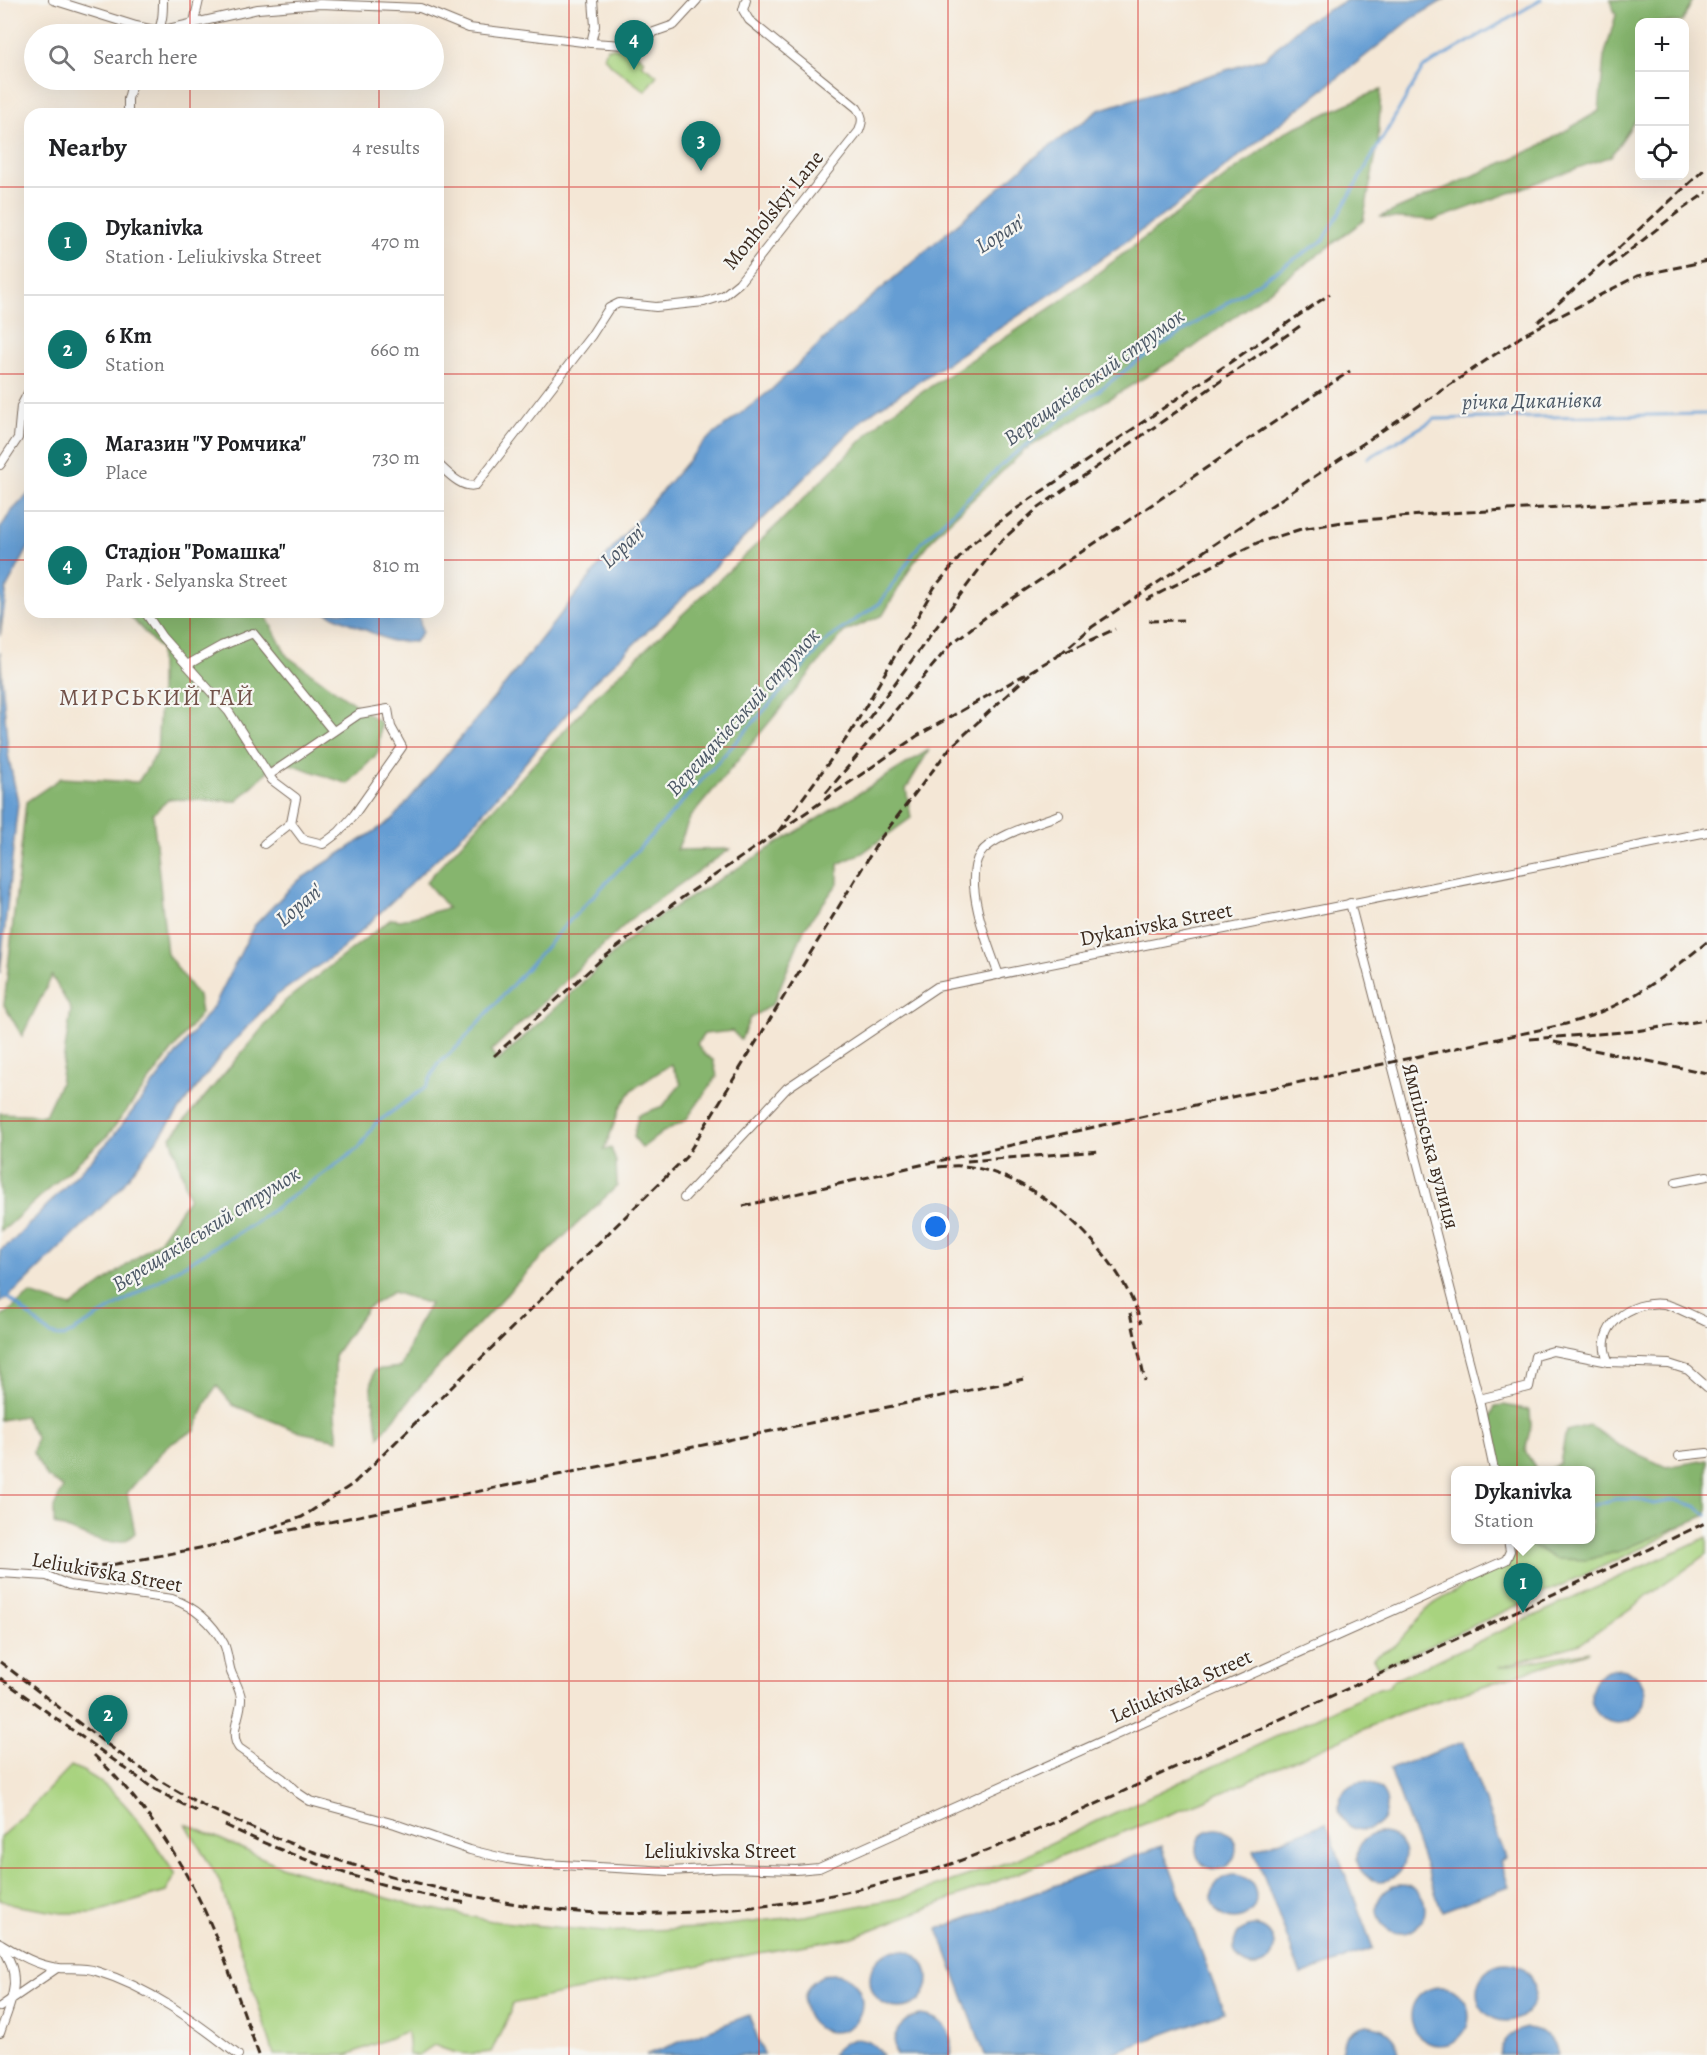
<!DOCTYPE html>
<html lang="en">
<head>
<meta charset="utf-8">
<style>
  :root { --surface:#fff; --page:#f6f6f6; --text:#202124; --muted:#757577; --line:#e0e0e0; --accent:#0f766e }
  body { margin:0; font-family:Alegreya,serif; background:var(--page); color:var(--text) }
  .controls { position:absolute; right:18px; top:18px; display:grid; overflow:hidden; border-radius:12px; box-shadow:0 6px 24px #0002 }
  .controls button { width:54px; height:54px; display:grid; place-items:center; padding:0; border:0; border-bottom:2px solid var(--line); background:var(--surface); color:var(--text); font:30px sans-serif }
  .you { position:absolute; left:936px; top:1227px; width:21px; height:21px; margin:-15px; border:4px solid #fff; border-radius:50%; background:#1a73e8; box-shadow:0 0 0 9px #1a73e833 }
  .badge { display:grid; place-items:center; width:39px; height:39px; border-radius:50%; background:var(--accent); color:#fff; font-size:20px; font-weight:700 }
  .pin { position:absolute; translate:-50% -50px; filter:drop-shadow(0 2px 3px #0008) }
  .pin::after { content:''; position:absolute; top:32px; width:21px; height:18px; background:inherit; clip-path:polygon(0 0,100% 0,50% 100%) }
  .popup { position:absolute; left:1451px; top:1466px; width:144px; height:78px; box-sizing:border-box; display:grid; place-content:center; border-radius:12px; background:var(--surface); filter:drop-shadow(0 2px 4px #0005); font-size:20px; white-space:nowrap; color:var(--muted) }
  .popup b { font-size:22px; color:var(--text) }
  .popup::after { content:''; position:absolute; left:50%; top:100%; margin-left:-12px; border:12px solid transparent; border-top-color:var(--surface) }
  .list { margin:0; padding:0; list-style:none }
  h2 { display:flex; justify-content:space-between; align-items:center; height:78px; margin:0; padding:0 24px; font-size:26px }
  h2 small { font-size:20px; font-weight:400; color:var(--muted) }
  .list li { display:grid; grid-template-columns:39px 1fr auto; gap:18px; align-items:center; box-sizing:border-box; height:108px; padding:0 24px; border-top:2px solid var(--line) }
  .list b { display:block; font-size:22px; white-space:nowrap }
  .list p { margin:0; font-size:20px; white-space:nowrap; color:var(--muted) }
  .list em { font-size:20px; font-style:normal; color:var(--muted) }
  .icon { flex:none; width:33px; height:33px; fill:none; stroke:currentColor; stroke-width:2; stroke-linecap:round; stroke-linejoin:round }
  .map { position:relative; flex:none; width:1707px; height:2055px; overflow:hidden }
  .search { position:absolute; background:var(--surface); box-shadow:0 6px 24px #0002; left:24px; top:24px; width:420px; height:66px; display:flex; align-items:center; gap:15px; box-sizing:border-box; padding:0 21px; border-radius:33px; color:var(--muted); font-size:22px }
  .panel { position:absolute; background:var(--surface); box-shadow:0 6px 24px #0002; left:24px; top:108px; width:420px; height:510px; border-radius:18px }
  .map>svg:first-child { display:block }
  .green { fill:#a8d37f; stroke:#727e4e; stroke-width:1.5 }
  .forest { fill:#86b56e; stroke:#607046; stroke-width:1.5 }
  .water { fill:#659dd3; stroke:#506478; stroke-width:1.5 }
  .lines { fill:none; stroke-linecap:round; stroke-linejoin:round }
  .stream { stroke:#659dd3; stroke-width:3 }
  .street-casing { stroke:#7c6c5e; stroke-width:10 }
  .street { stroke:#fff; stroke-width:8 }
  .rail { stroke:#3b2a1e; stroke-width:3; stroke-dasharray:9 4.5; stroke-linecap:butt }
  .grid { fill:none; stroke:#d62828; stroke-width:1.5; stroke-opacity:0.55 }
  .labels { text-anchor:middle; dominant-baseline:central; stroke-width:4.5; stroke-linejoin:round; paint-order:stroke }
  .street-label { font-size:21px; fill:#3b2a1e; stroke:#f6f6f2 }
  .water-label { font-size:22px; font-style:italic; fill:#4c5866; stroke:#f6f6f2 }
  .quarter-label { font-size:24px; letter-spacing:1.5px; fill:#735249; stroke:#f6f6f2 }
</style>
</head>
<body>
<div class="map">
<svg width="1707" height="2055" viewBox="0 0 1707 2055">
  <rect width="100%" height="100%" fill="#f6f6f2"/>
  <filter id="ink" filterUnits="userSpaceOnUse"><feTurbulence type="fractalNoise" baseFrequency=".0167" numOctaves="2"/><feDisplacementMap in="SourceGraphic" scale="12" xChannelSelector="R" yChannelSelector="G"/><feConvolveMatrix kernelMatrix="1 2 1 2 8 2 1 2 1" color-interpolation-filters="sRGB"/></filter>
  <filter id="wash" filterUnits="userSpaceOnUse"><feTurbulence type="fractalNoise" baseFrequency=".008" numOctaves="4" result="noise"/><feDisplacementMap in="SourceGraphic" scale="24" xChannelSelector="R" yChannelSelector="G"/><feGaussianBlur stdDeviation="1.35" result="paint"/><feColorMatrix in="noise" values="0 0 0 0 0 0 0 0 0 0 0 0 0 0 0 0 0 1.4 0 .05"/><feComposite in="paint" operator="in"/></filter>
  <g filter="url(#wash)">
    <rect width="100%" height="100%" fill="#f4e7d6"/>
    <g class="green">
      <polygon points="628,47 644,60 641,64 657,75 645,91 612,66 604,57 607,48 620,48 625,51"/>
      <polygon points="1694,1518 1649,1545 1403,1658 1378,1667 1373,1658 1396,1645 1430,1606 1513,1557 1517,1541 1574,1547"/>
      <path d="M1707,1537V1554L1580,1644L1499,1667L1590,1651L1400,1713L1201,1802L853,1937L753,1954L511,2004V2012L491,2052C466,2055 456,2055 434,2045L419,2055H409L407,2031L347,2055H274L219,1880L186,1824L283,1867L404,1903L492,1921L604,1932L700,1928L805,1916L905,1897L1017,1859L1379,1688L1389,1686L1394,1680Z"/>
      <path d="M71,1766C120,1784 147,1834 176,1874L166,1892L93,1913H62L13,1905L0,1900V1837L21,1818Z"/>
    </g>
    <g class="forest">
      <polygon points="1610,0 1693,0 1682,22 1640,22 1639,115 1611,156 1435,220 1380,217 1536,148 1599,111 1604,57 1616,15"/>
      <path d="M1381,89L1378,144L1363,221L1190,350L1026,449L939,531L912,565L883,615L844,632L690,818L677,850L730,849L632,918L491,1051L498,1061L642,927L929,750L906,789L911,818L862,853L838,864V883L804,929L773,1004L750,1018L741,1040L732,1031L704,1034L697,1044L705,1055L713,1060L717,1076L686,1120L663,1132L642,1148L634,1137L638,1115L663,1106L681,1084L671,1064L633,1089L621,1106L604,1150L611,1148L616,1162L617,1186L536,1263L424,1382L379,1437L371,1388L374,1370L401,1367L416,1328L430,1304L393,1292L367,1308L335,1354V1415L338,1440L300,1432L233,1405L217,1386L206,1403L195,1430L167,1446L127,1493L135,1533C132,1536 127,1540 123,1541C103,1546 72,1531 54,1524V1508L63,1487L47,1477L33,1453L36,1437L24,1416L0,1420V1318L30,1294L71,1307L159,1241L189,1198L171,1137L285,1001L391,919L401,920L448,908L426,882L596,696L775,527L887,415L1055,305L1287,131Z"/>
      <polygon points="126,612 264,612 287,656 381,723 378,753 348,784 279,760 237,801 169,799 153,814 167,954 198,996 201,1013 108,1135 8,1226 0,1231 0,1113 45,1115 60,1083 71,1010 52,976 22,1036 4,1005 26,802 61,778 138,782 157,753 160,703 160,649"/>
      <polygon points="1504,1405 1530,1410 1531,1426 1525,1451 1537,1470 1501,1470 1490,1419 1495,1406"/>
      <polygon points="1590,1425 1618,1445 1666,1467 1707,1460 1707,1515 1620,1551 1587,1560 1555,1559 1539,1549 1517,1541 1591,1540 1591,1470 1548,1470 1560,1463 1566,1431"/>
    </g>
    <g class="water">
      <polygon points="1347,0 1444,0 1413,18 1180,203 1062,287 865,417 713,569 594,682 473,824 342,949 276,996 222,1054 118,1191 20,1287 0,1303 0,1250 12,1242 111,1139 215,1004 254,926 296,882 392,820 503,687 613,548 704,442 771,390 838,326 1034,158 1099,110 1265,58 1305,22"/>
      <polygon points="30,492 30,545 7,587 0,636 0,529 10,513"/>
      <polygon points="324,612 414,612 419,617 422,632 415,642 391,641"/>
      <polygon points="0,652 8,754 18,802 0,973"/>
      <circle cx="1618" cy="1696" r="27"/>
      <polygon points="1463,1742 1506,1858 1500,1861 1509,1886 1442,1911 1390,1769"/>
      <circle cx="1363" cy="1806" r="24"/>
      <polygon points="1326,1823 1373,1948 1301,1975 1254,1850"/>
      <circle cx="1216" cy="1849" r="20"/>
      <circle cx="1381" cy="1857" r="24"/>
      <polygon points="1162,1846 1224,2012 1107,2055 985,2055 938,1929"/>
      <circle cx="1234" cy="1897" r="22"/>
      <circle cx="1401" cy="1909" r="24"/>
      <circle cx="1254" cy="1946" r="20"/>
      <circle cx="899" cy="1979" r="29"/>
      <circle cx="1506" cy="1992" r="29"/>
      <circle cx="833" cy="2003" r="29"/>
      <circle cx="1440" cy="2016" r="29"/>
      <polygon points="749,2015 764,2055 646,2055"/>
      <path d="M920,2015C943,2017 955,2032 950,2055H896C889,2035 901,2020 920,2015Z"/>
      <path d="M1367,2025C1386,2027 1397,2036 1399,2055H1341C1342,2038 1351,2029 1367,2025Z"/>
      <path d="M1526,2028C1542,2030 1555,2037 1557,2055H1499C1503,2040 1510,2033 1526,2028Z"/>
      <path d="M855,2039C867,2040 876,2044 883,2055H832C838,2046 844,2042 855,2039Z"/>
    </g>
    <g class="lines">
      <g class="stream">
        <polyline points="1368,458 1435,419 1707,414"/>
        <polyline points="0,1290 50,1334 64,1337 253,1224 359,1148 375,1124 426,1087 438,1064 459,1045 561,930 667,819 828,639 880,603 920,544 1008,459 1139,360 1324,240 1423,68 1541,0"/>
        <polyline points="1591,1506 1615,1499 1637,1499 1654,1504 1675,1500 1695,1506 1707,1515"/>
      </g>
    </g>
  </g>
  <g filter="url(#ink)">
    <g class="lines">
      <g class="street-casing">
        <g id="street">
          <polyline points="53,0 136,26 159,31 258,9 320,4 420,8 469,28 591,43 643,46 654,32 674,25 697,0"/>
          <polyline points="194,22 199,0"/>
          <path d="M156,34C163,25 163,11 163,0"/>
          <polyline points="591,43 595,26 593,0"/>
          <polyline points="128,114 128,99 133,80"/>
          <polyline points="21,407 30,426"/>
          <path d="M438,464C448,473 462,489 476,485L591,336L609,308L619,303L656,307L704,302L723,296L739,283L859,131C863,121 863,117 857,108L749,20L743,10L746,0"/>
          <polyline points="0,465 18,438 21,406 30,389"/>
          <polyline points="145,612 162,637 229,712 272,780 296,798 291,823 264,844"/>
          <polyline points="187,665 221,646 253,633 333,731"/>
          <polyline points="269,775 359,714 388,709 391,727 402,747 354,815 339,832 323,844 303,839 291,823"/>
          <polyline points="1350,903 1479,1399 1494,1470"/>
          <path d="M999,975C988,946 962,881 980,854C992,836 1038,823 1059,815"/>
          <polyline points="1676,1182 1707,1176"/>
          <polyline points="684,1198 787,1088 937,987 1707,832"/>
          <path d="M1609,1362C1591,1328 1632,1299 1664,1304C1676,1306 1695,1317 1707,1322"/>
          <polyline points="1479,1399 1529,1387 1535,1356 1553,1351 1609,1362 1669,1364 1688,1370 1707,1387"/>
          <polyline points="1679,1456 1707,1453"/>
          <path d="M0,1573L47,1576L69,1585L172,1599C195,1607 212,1622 224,1644C228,1653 228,1663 231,1672C234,1680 240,1689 241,1698C242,1715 228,1733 239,1748L282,1778L298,1793L310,1801L395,1824L470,1850L507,1859L545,1864L669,1871L726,1868L796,1870L819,1868L1506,1560L1510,1551L1508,1540"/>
          <path d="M0,1943C18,1954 37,1966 59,1968C71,1969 84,1967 96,1971C149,1987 195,2021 238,2055"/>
          <polyline points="0,2007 57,1968"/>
          <path d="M0,2033C11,2001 25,1976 0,1945"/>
        </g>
      </g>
      <use href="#street" class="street"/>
      <g class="rail">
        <polyline points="1609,267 1677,213 1707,192"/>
        <polyline points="1538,322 1707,167"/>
        <polyline points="1146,600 1257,543 1301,529 1343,522 1432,514 1707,499"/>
        <polyline points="1149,621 1183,620"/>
        <polyline points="1059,655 1092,627 1525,334 1637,276 1707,261"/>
        <polyline points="861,729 998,544 1039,507 1300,326"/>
        <polyline points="826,793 951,644 991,613 1350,371"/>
        <polyline points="778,832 851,732 934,588 971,544 1016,509 1330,294"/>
        <polyline points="1530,1039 1636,1031 1707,1020"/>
        <polyline points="1554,1042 1707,1073"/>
        <polyline points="494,1056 603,958 673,904 817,805 917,736 1059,655 1115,629"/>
        <polyline points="967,1161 1100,1151"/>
        <path d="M938,1167C949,1166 960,1165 971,1167C1043,1179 1120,1253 1141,1323"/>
        <path d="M743,1206L925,1164L1566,1024C1626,1007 1660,980 1707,942"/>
        <polyline points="1130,1313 1145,1381"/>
        <polyline points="276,1533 1024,1379"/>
        <polyline points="33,1566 76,1568 116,1564 226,1543 302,1517 353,1484 686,1157 880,839 950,748 1036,668"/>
        <path d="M0,1662C69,1713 135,1773 213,1810C291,1848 375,1874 459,1893C498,1901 539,1909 578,1912C684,1917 789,1909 891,1881C909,1876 928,1873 945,1866C1046,1831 1145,1780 1243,1736C1398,1666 1553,1595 1707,1522"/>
        <polyline points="0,1678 154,1789 196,1811"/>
        <path d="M94,1755C144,1802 184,1862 211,1925C229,1968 243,2012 259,2055"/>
        <path d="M225,1825C302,1862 383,1889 467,1903"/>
      </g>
    </g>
  </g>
  <path class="grid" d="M190,0V34M379,0V34M569,0V2055M759,0V2055M948,0V2055M1138,0V2055M1328,0V2055M1517,0V2055M190,80V114M379,80V114M0,187H30M438,187H1707M0,374H30M438,374H1707M0,560H30M438,560H1707M190,612V2055M379,612V2055M0,747H1707M0,934H1707M0,1121H1707M0,1308H1707M0,1495H1707M0,1681H1707M0,1868H1707"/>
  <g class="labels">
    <g class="street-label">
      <text transform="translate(773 210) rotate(-51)">Monholskyi Lane</text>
      <text transform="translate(1156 924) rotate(-11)">Dykanivska Street</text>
      <text transform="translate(1431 1146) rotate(75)">Ямпільська вулиця</text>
      <text transform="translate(107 1572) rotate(10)">Leliukivska Street</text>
      <text transform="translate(1181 1686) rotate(-24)">Leliukivska Street</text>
      <text x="720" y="1851">Leliukivska Street</text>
    </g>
    <g class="water-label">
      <text transform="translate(1000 234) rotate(-32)">Lopan'</text>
      <text transform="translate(1094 377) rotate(-36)">Верещаківський струмок</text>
      <text transform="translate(1532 401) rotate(-1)">річка Диканівка</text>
      <text transform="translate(623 546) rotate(-43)">Lopan'</text>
      <text transform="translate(743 712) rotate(-48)">Верещаківський струмок</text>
      <text transform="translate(299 905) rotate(-40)">Lopan'</text>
      <text transform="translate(206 1229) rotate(-32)">Верещаківський струмок</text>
    </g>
    <g class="quarter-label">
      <text x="157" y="697">МИРСЬКИЙ ГАЙ</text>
    </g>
  </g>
</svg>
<div class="controls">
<button>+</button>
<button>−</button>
<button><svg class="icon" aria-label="locate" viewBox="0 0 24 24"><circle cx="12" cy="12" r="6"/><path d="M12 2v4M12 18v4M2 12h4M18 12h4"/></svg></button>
</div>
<div class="you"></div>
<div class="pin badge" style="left:1523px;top:1613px">1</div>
<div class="popup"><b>Dykanіvka</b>Station</div>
<div class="pin badge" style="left:108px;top:1745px">2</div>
<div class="pin badge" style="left:701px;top:171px">3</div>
<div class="pin badge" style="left:634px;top:70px">4</div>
<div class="search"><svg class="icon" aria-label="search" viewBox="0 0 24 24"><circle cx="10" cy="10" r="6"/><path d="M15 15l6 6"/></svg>Search here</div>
<section class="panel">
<h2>Nearby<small>4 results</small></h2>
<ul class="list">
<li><span class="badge">1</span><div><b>Dykanіvka</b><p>Station · Leliukivska Street</p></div><em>470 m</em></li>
<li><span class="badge">2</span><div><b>6 Km</b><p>Station</p></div><em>660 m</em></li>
<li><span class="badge">3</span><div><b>Магазин &quot;У Ромчика&quot;</b><p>Place</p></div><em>730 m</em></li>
<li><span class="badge">4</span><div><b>Стадіон &quot;Ромашка&quot;</b><p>Park · Selyanska Street</p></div><em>810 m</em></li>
</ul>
</section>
</div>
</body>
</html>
